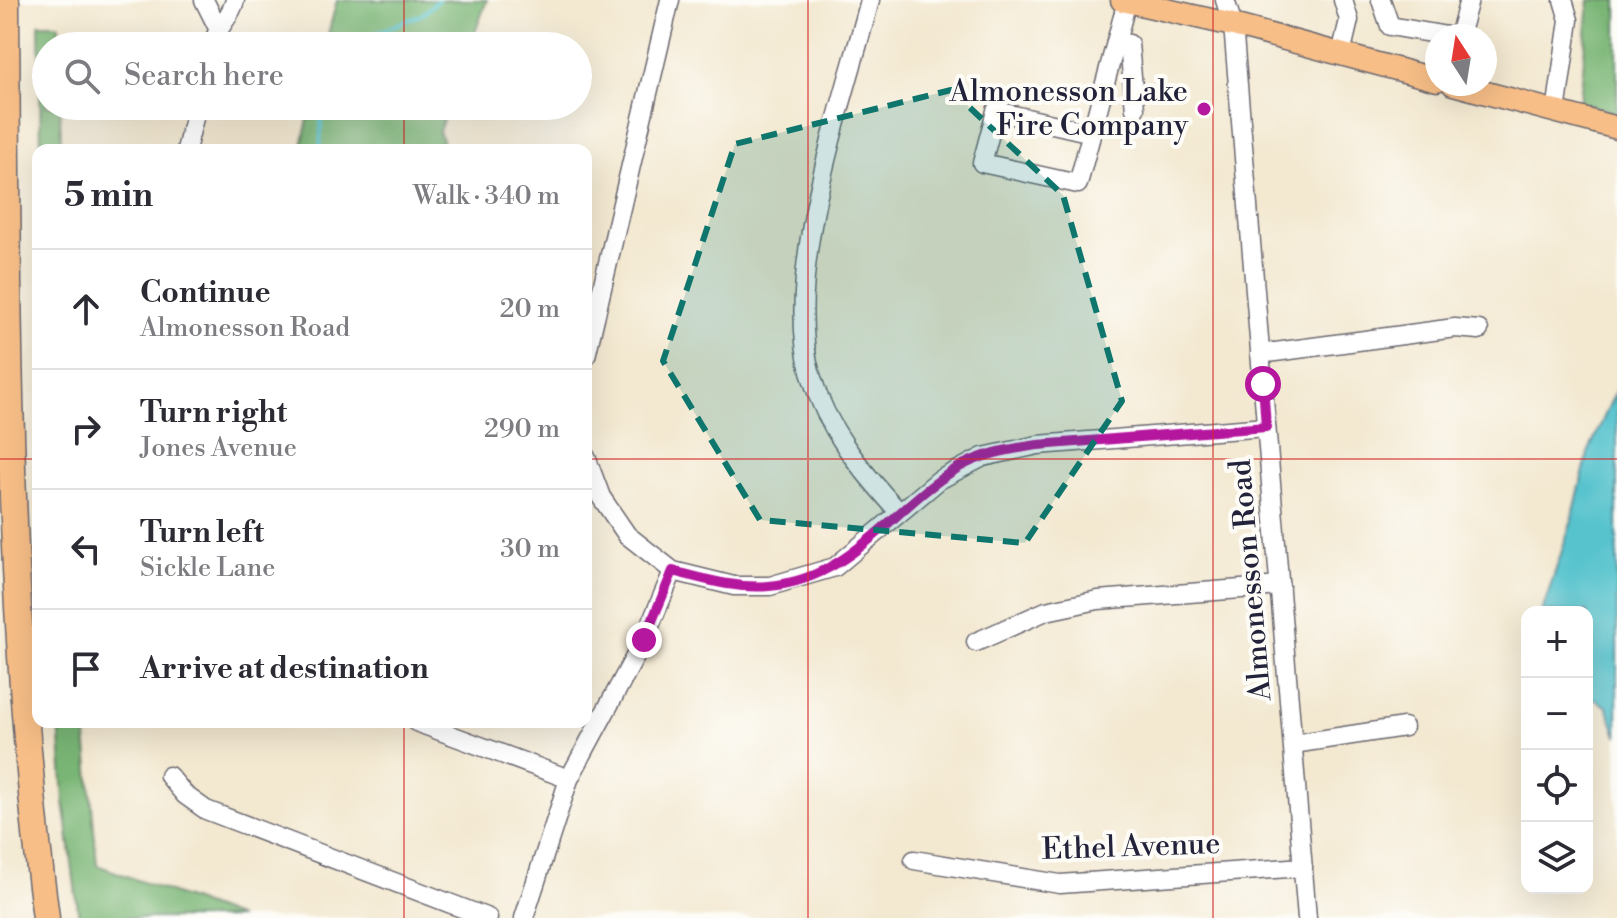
<!DOCTYPE html>
<meta charset="utf-8">
<style>
body{margin:0;font-family:"Libre Bodoni",serif;background:#f2f2f3;color:#2b2b33}
.controls{position:absolute;right:24px;bottom:24px;display:grid;overflow:hidden;border-radius:16px;box-shadow:0 8px 32px #0002}
.controls button{width:72px;height:72px;display:grid;place-items:center;padding:0;border:0;border-bottom:2px solid #e1e1e2;background:#fff;color:#2b2b33;font:40px sans-serif}
.compass{position:absolute;left:1425px;top:24px;width:72px;height:72px;border-radius:50%;background:#fff;box-shadow:0 8px 32px #0002;rotate:348deg}
.stop{position:absolute;width:24px;height:24px;margin:-18px;border:6px solid #b5179e;border-radius:50%;background:#fff}
.stop.end{background:#b5179e;border-color:#fff;box-shadow:0 2px 8px #0008}
.list{margin:0;padding:0;list-style:none}
h2{display:flex;justify-content:space-between;align-items:center;height:104px;margin:0;padding:0 32px;font-size:34px}
h2 small{font-size:26px;font-weight:400;color:#7c7c81}
.list li{display:grid;grid-template-columns:52px 1fr auto;gap:24px;align-items:center;box-sizing:border-box;height:120px;padding:0 32px;border-top:2px solid #e1e1e2}
.list b{display:block;font-size:30px;white-space:nowrap}
.list p{margin:0;font-size:26px;white-space:nowrap;color:#7c7c81}
.list em{font-size:26px;font-style:normal;color:#7c7c81}
.icon{flex:none;width:44px;height:44px;fill:none;stroke:currentColor;stroke-width:2;stroke-linecap:round;stroke-linejoin:round}
.map{position:relative;flex:none;width:1617px;height:918px;overflow:hidden}
.search{position:absolute;background:#fff;box-shadow:0 8px 32px #0002;left:32px;top:32px;width:560px;height:88px;display:flex;align-items:center;gap:20px;box-sizing:border-box;padding:0 28px;border-radius:44px;color:#7c7c81;font-size:30px}
.panel{position:absolute;background:#fff;box-shadow:0 8px 32px #0002;left:32px;top:144px;width:560px;height:584px;border-radius:16px}
.map>svg:first-child{display:block}
</style>
<div class="map">
<svg width="1617" height="918" viewBox="0 0 1617 918">
<rect width="100%" height="100%" fill="#fdfcf7"/>
<filter id="ink" filterUnits="userSpaceOnUse"><feTurbulence type="fractalNoise" baseFrequency=".0125" numOctaves="2"/><feDisplacementMap in="SourceGraphic" scale="16" xChannelSelector="R" yChannelSelector="G"/><feConvolveMatrix kernelMatrix="1 2 1 2 8 2 1 2 1" color-interpolation-filters="sRGB"/></filter>
<filter id="wash" filterUnits="userSpaceOnUse"><feTurbulence type="fractalNoise" baseFrequency=".006" numOctaves="4" result="noise"/><feDisplacementMap in="SourceGraphic" scale="32" xChannelSelector="R" yChannelSelector="G"/><feGaussianBlur stdDeviation="1.8" result="paint"/><feColorMatrix in="noise" values="0 0 0 0 0 0 0 0 0 0 0 0 0 0 0 0 0 1.4 0 .05"/><feComposite in="paint" operator="in"/></filter>
<g filter="url(#wash)">
<rect width="100%" height="100%" fill="#f3e8d0"/>
<g fill="#79b574" stroke="#4e6c58" stroke-width="2">
<path d="M337 0H487L470 46H325Z"/>
<path d="M1589 0H1617V113L1580 102Z"/>
<path d="M39 24H59V46H46V106H60L61 150H41Z"/>
<path d="M311 106H448L439 131 445 150H301Z"/>
<path d="M59 722H85L97 865 239 918H79L64 801Z"/>
</g>
<path fill="#56c3cd" stroke="#3c7284" stroke-width="2" d="M1617 388V736L1607 707 1587 694V612H1542L1572 520 1588 453Z"/>
<g fill="none" stroke-linecap="round" stroke-linejoin="round">
<g stroke="#56c3cd" stroke-width="4">
<path d="M343 46 423 14 438 0"/>
<path d="M320 150 322 106"/>
</g>
</g>
</g>
<g filter="url(#ink)">
<g fill="none" stroke-linecap="round" stroke-linejoin="round">
<defs>
<g id="minor">
<path d="M204 0 217 26"/>
<path d="M870 0C843 104 782 272 811 375 827 430 862 471 899 512"/>
<path d="M1225 0 1233 25 1307 918"/>
<path d="M1381 0 1390 26 1447 36"/>
<path d="M1459 36 1469 0"/>
<path d="M1116 42 1129 44 1135 109"/>
<path d="M212 46C218 24 231 18 235 0"/>
<path d="M1341 54 1349 20 1343 0"/>
<path d="M1556 112 1569 20 1563 0"/>
<path d="M1092 133 996 111 982 163 1078 184 1127 1"/>
<path d="M186 150 197 106"/>
<path d="M1260 354 1455 328 1479 330"/>
<path d="M586 356 670 0"/>
<path d="M586 457 601 497 627 535 673 571 734 586H770L835 567 939 480 983 457 1038 445 1266 427"/>
<path d="M976 642 1046 611 1098 600 1280 586"/>
<path d="M416 722 569 779"/>
<path d="M1293 744 1404 727"/>
<path d="M169 776 185 795 206 810 488 918"/>
<path d="M914 860 1060 884 1303 867"/>
<path d="M524 918 569 779 644 640 673 571"/>
</g>
<g id="major">
<path d="M1122 0 1233 25 1437 80"/>
<path d="M1453 84 1617 128"/>
</g>
<path id="highway" d="M6 0C8 306 6 614 46 918"/>
</defs>
<use href="#minor" stroke="#6b676f" stroke-width="21"/>
<use href="#major" stroke="#6b676f" stroke-width="25"/>
<use href="#highway" stroke="#6b676f" stroke-width="29"/>
<use href="#minor" stroke="#fff" stroke-width="18"/>
<use href="#major" stroke="#f7be87" stroke-width="22"/>
<use href="#highway" stroke="#f7be87" stroke-width="26"/>
</g>
</g>
<g fill="none" stroke-linecap="round" stroke-linejoin="round" filter="url(#ink)">
<path stroke="#b5179e" stroke-width="10" d="M644 640 673 571C704 579 735 589 769 586 851 579 891 509 956 469 980 454 1010 449 1038 445L1266 427 1263 384"/>
</g>
<path fill="#0f766e" fill-opacity="0.2" stroke="#0f766e" stroke-width="6" stroke-dasharray="16 10" stroke-linejoin="round" d="M951 90 1063 195 1122 401 1025 543 760 520 663 361 735 144Z"/>
<path fill="none" stroke="#d62828" stroke-width="2" stroke-opacity="0.55" d="M404 0V46M808 0V918M1213 0V918M404 106V150M0 459H38M586 459H1617M404 722V918"/>
<circle fill="#b5179e" stroke="#fdfcf7" stroke-width="3" cx="1204" cy="109" r="8"/>
<g text-anchor="middle" dominant-baseline="central" stroke-width="8" stroke-linejoin="round" paint-order="stroke">
<g font-size="30" fill="#22223b" stroke="#fdfcf7" text-anchor="end">
<text x="1188" y="92">Almonesson Lake<tspan x="1188" dy="34">Fire Company</tspan></text>
</g>
<g font-size="30" fill="#22223b" stroke="#fdfcf7">
<text transform="translate(1251 580) rotate(-95)">Almonesson Road</text>
<text transform="translate(1131 847) rotate(-2)">Ethel Avenue</text>
</g>
</g>
</svg>
<div class="controls">
<button>+</button>
<button>−</button>
<button><svg class="icon" aria-label="locate" viewBox="0 0 24 24"><circle cx="12" cy="12" r="6"/><path d="M12 2v4M12 18v4M2 12h4M18 12h4"/></svg></button>
<button><svg class="icon" aria-label="layers" viewBox="0 0 24 24"><path d="M12 4l9 5-9 5-9-5zM3 14l9 5 9-5"/></svg></button>
</div>
<svg class="compass" viewBox="-18 -18 36 36"><path d="M0-13l5 13h-10z" fill="#e53935"/><path d="M0 13l5-13h-10z" fill="#7c7c81"/></svg>
<div class="stop" style="left:1263px;top:384px"></div>
<div class="stop end" style="left:644px;top:640px"></div>
<div class="search"><svg class="icon" aria-label="search" viewBox="0 0 24 24"><circle cx="10" cy="10" r="6"/><path d="M15 15l6 6"/></svg>Search here</div>
<section class="panel">
<h2>5 min<small>Walk · 340 m</small></h2>
<ul class="list">
<li><svg class="icon" aria-label="ahead" viewBox="0 0 24 24"><path d="M12 20V5M6 11l6-6 6 6"/></svg><div><b>Continue</b><p>Almonesson Road</p></div><em>20 m</em></li>
<li><svg class="icon" aria-label="right" viewBox="0 0 24 24"><path d="M7 20v-9h11M14 6l5 5-5 5"/></svg><div><b>Turn right</b><p>Jones Avenue</p></div><em>290 m</em></li>
<li><svg class="icon" aria-label="left" viewBox="0 0 24 24"><path d="M17 20v-9H6M10 6l-5 5 5 5"/></svg><div><b>Turn left</b><p>Sickle Lane</p></div><em>30 m</em></li>
<li><svg class="icon" aria-label="arrive" viewBox="0 0 24 24"><path d="M6 21V4h12l-3 4 3 4H6"/></svg><div><b>Arrive at destination</b></div></li>
</ul>
</section>
</div>
